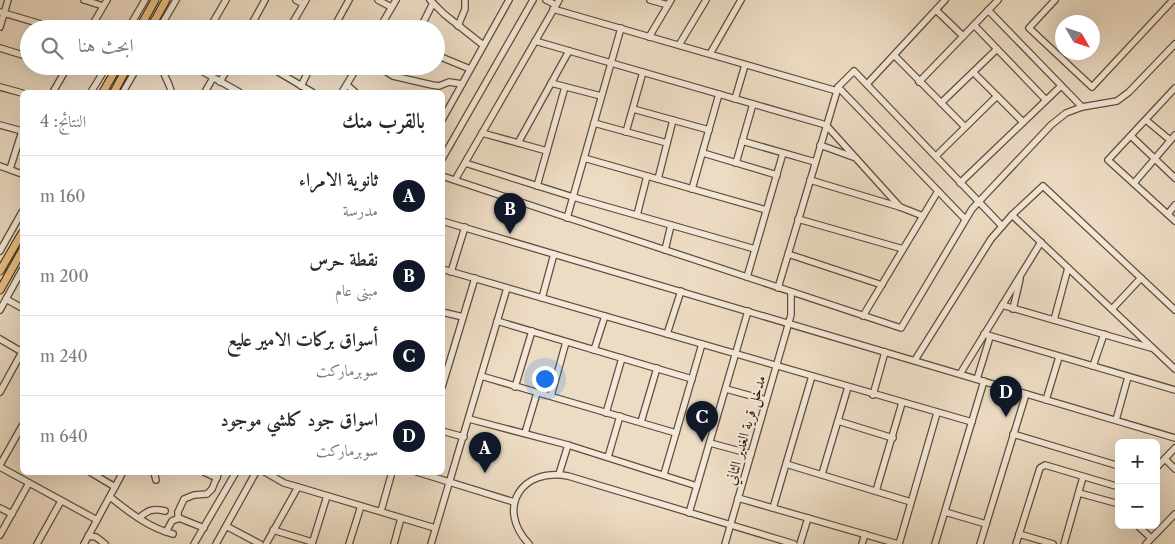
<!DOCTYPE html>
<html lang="ar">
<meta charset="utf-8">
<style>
body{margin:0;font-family:"Libre Caslon Text",Amiri,serif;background:#f2f2f3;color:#2b2b33;direction:rtl}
.controls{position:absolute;right:15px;bottom:15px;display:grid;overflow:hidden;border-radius:8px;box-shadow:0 5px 20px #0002}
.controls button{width:45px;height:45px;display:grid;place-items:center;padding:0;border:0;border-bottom:1px solid #e1e1e2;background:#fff;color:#2b2b33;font:25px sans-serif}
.compass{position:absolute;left:1055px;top:15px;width:45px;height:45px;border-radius:50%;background:#fff;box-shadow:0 5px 20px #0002;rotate:129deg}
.you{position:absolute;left:544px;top:378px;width:18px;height:18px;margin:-12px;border:4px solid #fff;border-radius:50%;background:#1a73e8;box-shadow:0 0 0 8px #1a73e833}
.badge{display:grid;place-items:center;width:32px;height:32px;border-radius:50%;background:#111827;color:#fff;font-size:16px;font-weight:700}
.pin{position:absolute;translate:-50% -41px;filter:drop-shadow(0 1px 2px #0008)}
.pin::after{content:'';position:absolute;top:26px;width:18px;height:15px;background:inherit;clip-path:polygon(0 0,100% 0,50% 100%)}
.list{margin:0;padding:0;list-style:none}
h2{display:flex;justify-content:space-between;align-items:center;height:65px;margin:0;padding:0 20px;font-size:21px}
h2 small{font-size:16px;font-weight:400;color:#7c7c81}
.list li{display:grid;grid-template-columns:32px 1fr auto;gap:15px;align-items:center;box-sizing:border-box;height:80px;padding:0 20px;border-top:1px solid #e1e1e2}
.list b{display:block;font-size:19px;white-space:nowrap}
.list p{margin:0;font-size:16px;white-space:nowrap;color:#7c7c81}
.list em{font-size:16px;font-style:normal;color:#7c7c81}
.icon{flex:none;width:28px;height:28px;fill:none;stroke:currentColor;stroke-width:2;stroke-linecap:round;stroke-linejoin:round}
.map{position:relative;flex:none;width:1175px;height:544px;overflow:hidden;direction:ltr}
.search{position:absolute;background:#fff;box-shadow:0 5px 20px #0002;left:20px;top:20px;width:425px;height:55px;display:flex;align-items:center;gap:12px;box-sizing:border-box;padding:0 18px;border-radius:28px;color:#7c7c81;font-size:19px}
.panel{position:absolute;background:#fff;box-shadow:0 5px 20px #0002;left:20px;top:90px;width:425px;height:385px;border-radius:8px;direction:rtl}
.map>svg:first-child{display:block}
</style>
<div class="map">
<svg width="1175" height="544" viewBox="0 0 1175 544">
<rect width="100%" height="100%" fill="#eddcc4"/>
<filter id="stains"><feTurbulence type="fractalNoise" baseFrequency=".004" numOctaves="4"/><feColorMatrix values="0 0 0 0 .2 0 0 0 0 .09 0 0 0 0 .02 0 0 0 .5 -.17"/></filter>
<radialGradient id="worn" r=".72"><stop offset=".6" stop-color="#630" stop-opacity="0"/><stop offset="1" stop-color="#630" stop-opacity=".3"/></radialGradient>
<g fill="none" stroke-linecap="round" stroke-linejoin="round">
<defs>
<g id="minor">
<path d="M84 0 103 6"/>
<path d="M296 0 303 4"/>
<path d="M378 0 391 7"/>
<path d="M430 0 444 14 483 45"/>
<path d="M546 0 556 5"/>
<path d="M650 0 668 5"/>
<path d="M1055 0 1029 28 1092 87 1173 0"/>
<path d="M553 9 837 91"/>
<path d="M936 10 963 36"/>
<path d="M988 10 1082 107"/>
<path d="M0 12 58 29"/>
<path d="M974 25 1046 100"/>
<path d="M458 26 465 9V0"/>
<path d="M0 27 8 0"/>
<path d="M90 29 107 0"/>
<path d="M128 29 145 0"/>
<path d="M159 29 176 0"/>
<path d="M209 29 226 0"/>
<path d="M249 29 265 0"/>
<path d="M289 29 306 0"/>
<path d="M333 29 349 0"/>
<path d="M379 29 396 0"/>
<path d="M420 29 433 3"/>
<path d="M649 37 671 0"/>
<path d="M535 41 826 125 900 207 923 216"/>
<path d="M679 45 706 0"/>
<path d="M0 48 29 57"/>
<path d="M710 54 741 0"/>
<path d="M436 55 470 69"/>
<path d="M894 55 965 127"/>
<path d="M57 66 66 69"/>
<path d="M162 66C163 76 170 83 171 92"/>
<path d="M193 66 239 92"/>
<path d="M268 66 312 92"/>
<path d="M377 66 393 76 432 85 439 86 449 82 462 84"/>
<path d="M973 72 1023 122"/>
<path d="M220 82 229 66"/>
<path d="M919 82 998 0"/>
<path d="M551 83 601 96"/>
<path d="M867 84 945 0"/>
<path d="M347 85 355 92"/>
<path d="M301 86 311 66"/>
<path d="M0 87 22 93"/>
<path d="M838 87 965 219"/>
<path d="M1175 88 1108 160 1175 221"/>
<path d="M53 92 68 66"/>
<path d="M91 92 107 66"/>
<path d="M123 92 138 66"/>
<path d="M205 92 213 78"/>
<path d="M342 92 358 66"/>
<path d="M735 99 745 65"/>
<path d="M941 103 997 49"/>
<path d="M633 109 709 130"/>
<path d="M442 120 509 0"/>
<path d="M1146 120 1170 140"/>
<path d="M594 123 667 143"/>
<path d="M0 125 22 131"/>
<path d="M626 132 643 72"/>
<path d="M482 133 547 151"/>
<path d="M1131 136 1175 178"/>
<path d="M742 141 815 162"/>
<path d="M518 143 569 51"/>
<path d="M820 145 853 157"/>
<path d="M703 153 777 175"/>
<path d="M936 156 997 96"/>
<path d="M584 158 766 210"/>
<path d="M442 159 533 0"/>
<path d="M465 163 573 197 755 249"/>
<path d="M736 163 753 104"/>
<path d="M0 166 22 174"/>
<path d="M10 169 22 131"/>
<path d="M442 176 901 328 972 209 1051 125 1066 113 1082 107 1117 101 1129 92 1175 44"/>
<path d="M658 179 673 120"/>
<path d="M455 180 559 0"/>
<path d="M810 180 900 207"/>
<path d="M960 183 1061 86"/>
<path d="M1134 183 1175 135"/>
<path d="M537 186 565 87"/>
<path d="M692 189 719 94"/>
<path d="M1168 214 1175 205"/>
<path d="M637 215 647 176"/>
<path d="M1012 215 1175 369"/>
<path d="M567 218 621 28"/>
<path d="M798 219 903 249"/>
<path d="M442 221 1175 438"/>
<path d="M665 250 671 225"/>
<path d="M0 251 22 212"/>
<path d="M788 254 882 285"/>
<path d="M442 269 972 422"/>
<path d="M451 272 465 227"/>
<path d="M747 277 783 153"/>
<path d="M778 288 837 91 838 87 854 71 1002 226"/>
<path d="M542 298 554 254"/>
<path d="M6 299 22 308"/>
<path d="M1002 305 1151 348"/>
<path d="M1013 309 1020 279"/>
<path d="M1112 309 1141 278"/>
<path d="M0 310 22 270"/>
<path d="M442 312 463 317"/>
<path d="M863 316 938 191"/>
<path d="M1054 320 1068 268"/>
<path d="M497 321 692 379"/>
<path d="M667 334 681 291"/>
<path d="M984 334 1175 390"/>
<path d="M0 339 22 352"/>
<path d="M594 350 605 316"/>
<path d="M915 360 991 239 1012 215 1043 186 1175 310"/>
<path d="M1093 366 1104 334"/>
<path d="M960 374 1041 242"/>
<path d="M481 376 676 433"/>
<path d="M977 379 990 337"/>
<path d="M442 387 475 278"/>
<path d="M515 387 532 331"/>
<path d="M726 389 766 400"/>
<path d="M0 392 22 352"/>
<path d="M873 395 885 352"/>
<path d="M551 396 566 342"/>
<path d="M1046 400 1059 357"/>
<path d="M606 413 622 358"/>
<path d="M469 419 568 445 697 486"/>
<path d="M1116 420 1128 377"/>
<path d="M838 421 893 438"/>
<path d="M641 422 657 368"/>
<path d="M442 431 464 437"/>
<path d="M525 433 537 393"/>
<path d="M1013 434 1119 466"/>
<path d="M710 443 751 454"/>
<path d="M608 457 620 416"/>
<path d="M1165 459 1175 469"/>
<path d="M786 464 911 502"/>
<path d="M0 465 22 426"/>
<path d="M0 467 97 520"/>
<path d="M1156 468 1175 448"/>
<path d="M90 472 115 487"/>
<path d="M154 472 156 480"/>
<path d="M204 472 217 478"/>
<path d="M265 472 284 483 298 487 435 528"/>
<path d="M417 472 514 502"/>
<path d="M559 474 568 445"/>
<path d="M664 474 702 344"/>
<path d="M822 474 848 387"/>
<path d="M876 491 902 403"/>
<path d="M1079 493 1119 504"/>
<path d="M110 497C129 512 149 528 173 534"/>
<path d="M738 498 898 544"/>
<path d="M0 508 12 514"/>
<path d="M773 508 812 376"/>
<path d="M381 511 392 472"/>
<path d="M945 512 986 524"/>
<path d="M689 513 748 311"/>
<path d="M139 518C148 510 153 508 165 511"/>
<path d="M178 519V512L184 499 194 495 207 494 212 489 219 472"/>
<path d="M1137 525 1151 538"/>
<path d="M226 526 260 544"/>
<path d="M273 530 312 542"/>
<path d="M166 532 172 521 179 518 204 528"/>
<path d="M1019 534 1053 544"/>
<path d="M0 535 29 483"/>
<path d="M88 536 96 537 105 544"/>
<path d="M37 544 61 501"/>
<path d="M84 544 123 472"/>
<path d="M194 544 236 472"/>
<path d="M216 544 256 472"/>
<path d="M266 544 298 487"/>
<path d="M312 544 327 496"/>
<path d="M349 544 361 506"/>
<path d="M394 544 401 518"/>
<path d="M431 544 507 288"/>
<path d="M529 544C495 508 522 467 568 476L794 544"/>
<path d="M725 544 791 315V292"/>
<path d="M800 544 808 518"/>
<path d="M862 544 865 534"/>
<path d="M899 544 937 413"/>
<path d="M935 544 984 381"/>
<path d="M980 544 1026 394"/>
<path d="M1016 544 1040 468 1045 465 1119 487"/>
<path d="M1064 544 1083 477"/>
<path d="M1146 544 1175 514"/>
</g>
<g id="major">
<path d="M139 29 155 0"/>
<path d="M150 29 166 0"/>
<path d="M103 92 118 66"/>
<path d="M114 92 128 66"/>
<path d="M0 271 22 233"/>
<path d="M0 290 22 251"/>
</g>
</defs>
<use href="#minor" stroke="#5f4e38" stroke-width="8"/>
<use href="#major" stroke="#301f09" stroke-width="9"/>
<use href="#minor" stroke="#f3e8d9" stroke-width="5.5"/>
<use href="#major" stroke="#e6be82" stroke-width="7"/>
</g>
<g text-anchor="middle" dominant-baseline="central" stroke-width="4" stroke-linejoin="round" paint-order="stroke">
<g font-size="15" fill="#301f09" stroke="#f3e8d9">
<text transform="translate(745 430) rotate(-74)">مدخل قرية الغدير الثاني</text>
</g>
</g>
<rect width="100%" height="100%" filter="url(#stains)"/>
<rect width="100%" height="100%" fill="url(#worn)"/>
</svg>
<div class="controls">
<button>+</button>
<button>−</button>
</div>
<svg class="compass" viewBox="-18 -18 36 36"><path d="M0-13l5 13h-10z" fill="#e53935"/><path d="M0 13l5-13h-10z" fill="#7c7c81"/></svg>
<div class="you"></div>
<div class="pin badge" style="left:485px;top:473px">A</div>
<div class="pin badge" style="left:510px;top:234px">B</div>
<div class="pin badge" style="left:702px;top:442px">C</div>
<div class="pin badge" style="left:1006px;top:417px">D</div>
<div class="search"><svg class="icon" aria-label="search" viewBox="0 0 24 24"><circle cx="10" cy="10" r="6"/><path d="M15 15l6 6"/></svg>ابحث هنا</div>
<section class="panel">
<h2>بالقرب منك<small>النتائج: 4</small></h2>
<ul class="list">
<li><span class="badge">A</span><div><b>ثانوية الامراء</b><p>مدرسة</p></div><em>160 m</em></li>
<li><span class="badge">B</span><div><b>نقطة حرس</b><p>مبنى عام</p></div><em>200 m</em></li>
<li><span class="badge">C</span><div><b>أسواق بركات الامير عليع</b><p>سوبرماركت</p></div><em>240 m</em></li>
<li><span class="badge">D</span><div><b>اسواق جود كلشي موجود</b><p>سوبرماركت</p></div><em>640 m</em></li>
</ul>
</section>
</div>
